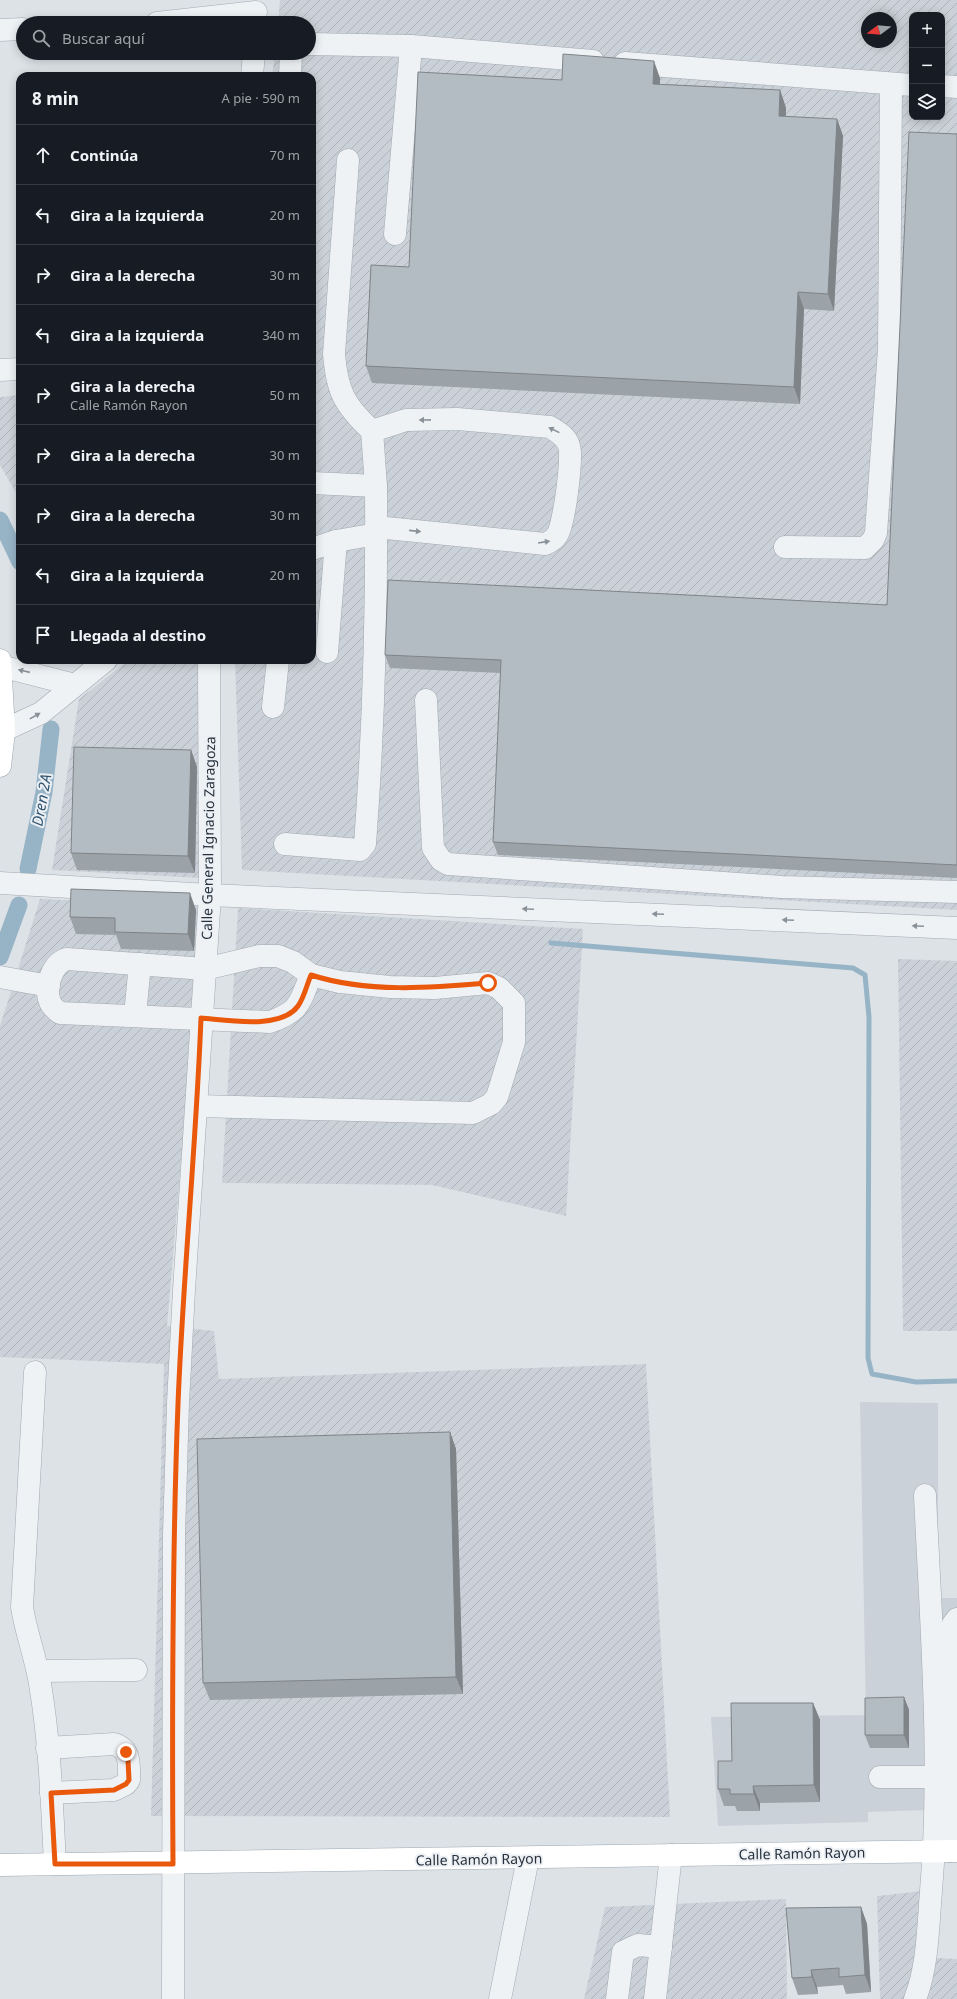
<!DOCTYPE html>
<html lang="es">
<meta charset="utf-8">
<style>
body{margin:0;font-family:"Noto Sans",sans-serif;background:#20242c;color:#f1f3f6}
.controls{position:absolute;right:12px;top:12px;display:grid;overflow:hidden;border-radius:8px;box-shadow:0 2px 10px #0003}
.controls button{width:36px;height:36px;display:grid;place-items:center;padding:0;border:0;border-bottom:1px solid #363941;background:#171b24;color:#f1f3f6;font:20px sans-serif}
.compass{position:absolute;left:861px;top:12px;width:36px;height:36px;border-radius:50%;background:#171b24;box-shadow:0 2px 10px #0003;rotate:254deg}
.stop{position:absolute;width:12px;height:12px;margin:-9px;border:3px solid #ea580c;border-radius:50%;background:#fff}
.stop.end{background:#ea580c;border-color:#fff;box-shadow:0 1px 4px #0008}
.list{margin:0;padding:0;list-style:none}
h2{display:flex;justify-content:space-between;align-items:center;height:52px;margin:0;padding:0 16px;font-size:17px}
h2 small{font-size:13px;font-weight:400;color:#9ea1a6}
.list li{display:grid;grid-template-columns:26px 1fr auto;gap:12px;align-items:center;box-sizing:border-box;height:60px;padding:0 16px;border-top:1px solid #363941}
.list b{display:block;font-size:15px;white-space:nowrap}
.list p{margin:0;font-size:13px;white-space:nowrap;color:#9ea1a6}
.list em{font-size:13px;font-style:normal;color:#9ea1a6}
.icon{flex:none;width:22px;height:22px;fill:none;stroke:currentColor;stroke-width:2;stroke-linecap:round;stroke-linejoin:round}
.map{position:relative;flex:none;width:957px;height:1999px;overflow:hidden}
.search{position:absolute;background:#171b24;box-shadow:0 2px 10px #0003;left:16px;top:16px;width:300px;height:44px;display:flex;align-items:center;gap:10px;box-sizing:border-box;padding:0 14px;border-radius:22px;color:#9ea1a6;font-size:15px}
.panel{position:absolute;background:#171b24;box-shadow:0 2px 10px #0003;left:16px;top:72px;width:300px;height:592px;border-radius:12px}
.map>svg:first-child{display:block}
</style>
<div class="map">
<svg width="957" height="1999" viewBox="0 0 957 1999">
<defs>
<pattern id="industrial-furrows" width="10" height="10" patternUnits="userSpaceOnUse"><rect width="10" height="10" fill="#cbd1d8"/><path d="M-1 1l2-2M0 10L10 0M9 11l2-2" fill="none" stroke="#aeb4ba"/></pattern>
</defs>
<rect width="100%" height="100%" fill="#dde2e7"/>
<path fill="#cbd1d8" d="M860 1402 938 1403V1598H957V1809L868 1812V1822L718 1826 711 1717 866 1715Z"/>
<g fill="url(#industrial-furrows)" fill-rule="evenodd">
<path d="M280 0H957V910L242 870 235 660H312V76H272L275 53H309V23H278ZM912 15H942V117H912ZM867 18H891V42H867Z"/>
<path d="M20 395V500L0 465V397Z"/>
<path d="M129 660H199L201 878 52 870 79 699Z"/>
<path d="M40 899 203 906 167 1326 214 1331 219 1379 646 1364 670 1817 151 1816 164 1364 0 1357V1026Z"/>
<path d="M238 908 583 929 566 1216 432 1185 222 1183Z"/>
<path d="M898 959 957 961V1331H903Z"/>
<path d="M941 1889 936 1958 957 1959V1999H880L877 1896Z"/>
<path d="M786 1899 787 1999H584L605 1907Z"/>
</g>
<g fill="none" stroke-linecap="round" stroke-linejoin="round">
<path stroke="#97b4c7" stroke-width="5" d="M551 943 853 968 865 975 869 1017 868 1358 872 1374 916 1382 957 1381"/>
<g stroke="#97b4c7" stroke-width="17">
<path d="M0 520 20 562"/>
<path d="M28 869 44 792 51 729"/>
<path d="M0 957 19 905"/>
</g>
<defs>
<g id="minor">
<path d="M157 23 256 12"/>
<path d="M0 30 23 29"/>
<path d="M309 44 411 46 593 61"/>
<path d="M625 63 912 85"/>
<path d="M252 76 254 53"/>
<path d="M290 76 291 53"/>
<path d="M942 86 957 87"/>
<path d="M395 234 411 46"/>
<path d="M0 370 20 369"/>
<path d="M372 431 406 420 457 419 550 427C558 432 567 437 569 446 573 457 564 526 557 535 554 540 550 542 545 544L376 527"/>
<path d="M312 483 376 486 372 431C344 405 337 391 334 354L348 160"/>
<path d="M785 547 865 548 873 540 876 533 889 349 891 84"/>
<path d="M312 549 336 541 377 534"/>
<path d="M327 652 336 541"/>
<path d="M0 666 75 685"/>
<path d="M426 700 433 848 441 860 448 864 782 887 957 892"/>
<path d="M273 707 278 660"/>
<path d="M0 732 41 713 106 660"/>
<path d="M285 844 360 850 365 844C374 725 377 606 376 486"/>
<path d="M0 883 210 895 957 928"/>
<path d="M0 977 49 986"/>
<path d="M135 1015 140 964"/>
<path d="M197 1106 473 1113 491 1104 497 1097 514 1042V1003L499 988 488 983 435 988 390 987 340 982 311 975 293 962 278 956H259L205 969 67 959C52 963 44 988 50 1002 52 1007 56 1010 60 1013L270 1022C301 1011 299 1003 311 975"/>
<path d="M35 1372 22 1607C26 1633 36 1658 40 1684 50 1743 52 1805 55 1864"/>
<path d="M38 1671 136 1670"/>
<path d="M47 1748 114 1744C131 1749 129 1765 129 1780L126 1784 114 1790 51 1793"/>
<path d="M880 1777H936"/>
<path d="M951 1851V1633L953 1624 957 1619"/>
<path d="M173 1999 174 1535 178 1403 184 1290 210 895 209 660"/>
<path d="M500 1999 528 1858"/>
<path d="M617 1999 623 1952 638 1945 661 1947"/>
<path d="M655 1999 671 1855"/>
<path d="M915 1999C928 1966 928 1927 931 1891 942 1760 931 1627 925 1495"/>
</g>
<g id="major">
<path d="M0 660 4 731 0 766"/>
<path d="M0 1865 957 1851"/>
</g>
</defs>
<use href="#minor" stroke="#a2a9b1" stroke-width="23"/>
<use href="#major" stroke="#9ca8b2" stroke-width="23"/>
<use href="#minor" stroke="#eff2f5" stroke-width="22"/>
<use href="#major" stroke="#fff" stroke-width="22"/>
</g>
<g fill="#9ba2a8">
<path d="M660 78V84L780 90 786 108V117L837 119 843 136 834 311 804 309 800 404 372 383 366 366 409 267 562 80Z"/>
<path d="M957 134V878L498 855 493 842 501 673 390 668 385 655 887 605Z"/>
<path d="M191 750 197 767 195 873 77 870 71 853Z"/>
<path d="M196 910 194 951 121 949 116 935 76 934 70 917Z"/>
<path d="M450 1432 456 1449 463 1694 210 1700 203 1683Z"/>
<path d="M904 1697 909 1710V1748H870L865 1735Z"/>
<path d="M813 1703 820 1720V1802L760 1803V1811H737L735 1806H724L718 1789 732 1761Z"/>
<path d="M861 1907 867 1924 871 1992 846 1994 843 1985 817 1987 818 1994 798 1995 792 1978Z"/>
</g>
<g fill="#7e8488">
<path d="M654 61 660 78 659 101 653 84Z"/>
<path d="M780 90 786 108 785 133 779 116Z"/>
<path d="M837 119 843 136 834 311 828 294Z"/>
<path d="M798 292 804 309 800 404 794 387Z"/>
<path d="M191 750 197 767 195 873 188 856Z"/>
<path d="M190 893 196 910 194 951 188 934Z"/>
<path d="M450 1432 456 1449 463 1694 456 1677Z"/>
<path d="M904 1697 909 1710V1748L904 1735Z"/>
<path d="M813 1703 820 1720V1802L814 1785Z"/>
<path d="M753 1786 760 1803V1811L754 1794Z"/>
<path d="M861 1907 867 1924 871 1992 865 1975Z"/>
<path d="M811 1970 817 1987 818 1994 812 1977Z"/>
</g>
<g fill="#b4bcc3" stroke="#7e8488">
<path d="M563 54 654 61 653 84 780 90 779 116 837 119 828 294 798 292 794 387 366 366 371 265 409 267 418 72 562 80Z"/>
<path d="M909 132 957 134V865L493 842 501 660 385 655 388 580 887 605Z"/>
<path d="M74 747 191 750 188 856 71 853Z"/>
<path d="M71 889 190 893 188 934 115 932V918L70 917Z"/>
<path d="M450 1432 456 1677 203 1683 197 1439Z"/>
<path d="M904 1697V1735H865V1698Z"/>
<path d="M731 1703H813L814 1785 753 1786 754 1794H730V1789H718V1761H732Z"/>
<path d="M861 1907 865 1975 839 1977V1968L811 1970 812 1977 792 1978 786 1908Z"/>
</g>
<defs><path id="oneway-solid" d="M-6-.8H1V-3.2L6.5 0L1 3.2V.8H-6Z"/></defs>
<g fill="#8a9299">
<use href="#oneway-solid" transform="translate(425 420) rotate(179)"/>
<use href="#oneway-solid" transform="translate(554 430) rotate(-154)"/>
<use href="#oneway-solid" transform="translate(415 531) rotate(6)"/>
<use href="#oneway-solid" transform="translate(544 542) rotate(-9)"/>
<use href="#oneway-solid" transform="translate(24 671) rotate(-167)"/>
<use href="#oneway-solid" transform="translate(35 716) rotate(-29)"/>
<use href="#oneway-solid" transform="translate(528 909) rotate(-177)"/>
<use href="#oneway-solid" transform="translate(658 914) rotate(-177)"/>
<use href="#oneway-solid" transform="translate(788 920) rotate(-177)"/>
<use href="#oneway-solid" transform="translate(918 926) rotate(-177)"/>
</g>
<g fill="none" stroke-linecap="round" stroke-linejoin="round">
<path stroke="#ea580c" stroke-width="5" d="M126 1752 128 1760 129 1780 126 1784 114 1790 51 1793 55 1864H173C172 1711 172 1557 178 1404 183 1276 196 1147 201 1018 227 1020 281 1030 298 1006 304 998 307 984 311 975 367 993 430 988 488 983"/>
</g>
<g text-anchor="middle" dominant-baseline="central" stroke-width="4" stroke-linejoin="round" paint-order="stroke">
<g font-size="14" fill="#26313d" stroke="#ecf0f4">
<text transform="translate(208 838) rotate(-89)">Calle General Ignacio Zaragoza</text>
<text transform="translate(802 1853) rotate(-1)">Calle Ramón Rayon</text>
<text transform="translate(479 1859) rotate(-1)">Calle Ramón Rayon</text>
</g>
<g font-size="15" font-style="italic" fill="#315570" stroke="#ecf0f4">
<text transform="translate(41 800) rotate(-80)">Dren 2A</text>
</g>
</g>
</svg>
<div class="controls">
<button>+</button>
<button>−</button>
<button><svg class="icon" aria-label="layers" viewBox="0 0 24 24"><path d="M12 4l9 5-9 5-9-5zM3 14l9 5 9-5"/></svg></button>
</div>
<svg class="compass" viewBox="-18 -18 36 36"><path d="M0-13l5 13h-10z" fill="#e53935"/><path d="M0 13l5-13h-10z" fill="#9ea1a6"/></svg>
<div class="stop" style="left:488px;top:983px"></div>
<div class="stop end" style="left:126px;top:1752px"></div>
<div class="search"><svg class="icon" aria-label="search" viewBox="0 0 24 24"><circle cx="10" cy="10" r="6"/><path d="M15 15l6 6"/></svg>Buscar aquí</div>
<section class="panel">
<h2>8 min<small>A pie · 590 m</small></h2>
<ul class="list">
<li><svg class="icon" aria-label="ahead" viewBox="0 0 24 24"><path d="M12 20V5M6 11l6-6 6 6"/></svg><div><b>Continúa</b></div><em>70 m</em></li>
<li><svg class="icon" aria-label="left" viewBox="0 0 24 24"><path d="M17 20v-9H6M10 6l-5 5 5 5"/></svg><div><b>Gira a la izquierda</b></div><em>20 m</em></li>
<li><svg class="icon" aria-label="right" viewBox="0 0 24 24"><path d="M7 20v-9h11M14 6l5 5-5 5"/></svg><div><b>Gira a la derecha</b></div><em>30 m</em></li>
<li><svg class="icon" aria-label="left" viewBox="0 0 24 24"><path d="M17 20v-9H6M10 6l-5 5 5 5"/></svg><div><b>Gira a la izquierda</b></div><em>340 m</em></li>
<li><svg class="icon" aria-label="right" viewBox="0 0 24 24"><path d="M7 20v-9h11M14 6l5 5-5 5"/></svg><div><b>Gira a la derecha</b><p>Calle Ramón Rayon</p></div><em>50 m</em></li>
<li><svg class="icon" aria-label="right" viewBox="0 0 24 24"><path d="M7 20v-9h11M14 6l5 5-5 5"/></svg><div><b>Gira a la derecha</b></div><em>30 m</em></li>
<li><svg class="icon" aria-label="right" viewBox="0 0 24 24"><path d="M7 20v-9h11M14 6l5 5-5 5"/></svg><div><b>Gira a la derecha</b></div><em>30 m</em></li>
<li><svg class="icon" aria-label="left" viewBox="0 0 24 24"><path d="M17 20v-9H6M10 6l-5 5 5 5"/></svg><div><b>Gira a la izquierda</b></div><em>20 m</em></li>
<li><svg class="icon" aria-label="arrive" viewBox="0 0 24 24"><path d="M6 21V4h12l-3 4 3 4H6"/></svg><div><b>Llegada al destino</b></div></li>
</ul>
</section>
</div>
